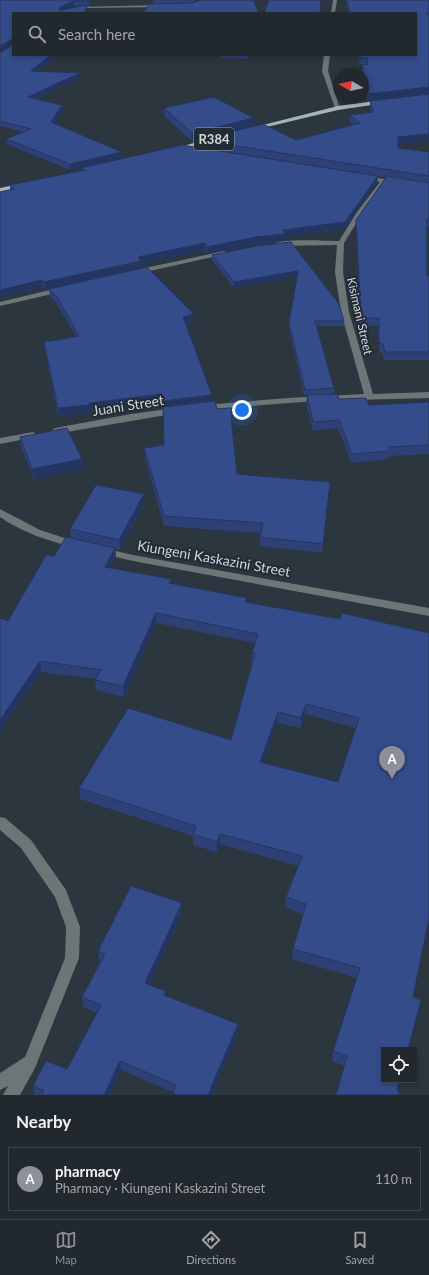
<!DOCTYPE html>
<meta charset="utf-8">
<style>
body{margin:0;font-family:Lato,sans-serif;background:#2d343a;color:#f1f3f6}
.controls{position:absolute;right:12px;bottom:12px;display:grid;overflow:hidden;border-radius:0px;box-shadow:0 2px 6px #0003}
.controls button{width:36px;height:36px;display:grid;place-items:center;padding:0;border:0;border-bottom:1px solid #3e444a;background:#21282e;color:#f1f3f6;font:20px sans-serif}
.compass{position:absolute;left:333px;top:68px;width:36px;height:36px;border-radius:50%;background:#21282e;box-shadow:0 2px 6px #0003;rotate:279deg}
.you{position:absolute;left:242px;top:410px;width:14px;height:14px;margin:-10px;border:3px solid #fff;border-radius:50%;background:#1a73e8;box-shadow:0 0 0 6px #1a73e833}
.badge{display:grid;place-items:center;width:26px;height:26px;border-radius:50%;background:#8c9099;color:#fff;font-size:13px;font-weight:700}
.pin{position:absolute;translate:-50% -33px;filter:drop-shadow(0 1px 2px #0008)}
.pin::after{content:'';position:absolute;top:21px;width:14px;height:12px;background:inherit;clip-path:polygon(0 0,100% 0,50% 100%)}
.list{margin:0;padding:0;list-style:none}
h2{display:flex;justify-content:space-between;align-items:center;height:52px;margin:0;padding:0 16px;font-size:17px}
h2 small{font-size:13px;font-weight:400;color:#a2a6aa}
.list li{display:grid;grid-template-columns:26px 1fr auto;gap:12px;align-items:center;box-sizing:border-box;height:64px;margin:0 8px 8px;padding:0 8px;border:1px solid #3e444a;border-radius:0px}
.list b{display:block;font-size:15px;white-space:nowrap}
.list p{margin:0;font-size:13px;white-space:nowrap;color:#a2a6aa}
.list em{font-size:13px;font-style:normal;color:#a2a6aa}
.icon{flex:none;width:22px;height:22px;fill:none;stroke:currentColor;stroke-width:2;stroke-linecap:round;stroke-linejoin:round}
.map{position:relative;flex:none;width:429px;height:1095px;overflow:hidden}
.search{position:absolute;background:#21282e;box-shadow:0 2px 6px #0003;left:12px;right:12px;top:12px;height:44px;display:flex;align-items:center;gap:10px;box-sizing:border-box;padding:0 14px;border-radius:0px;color:#a2a6aa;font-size:15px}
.sheet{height:124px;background:#21282e}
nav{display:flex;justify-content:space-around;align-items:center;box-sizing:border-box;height:56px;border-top:1px solid #3e444a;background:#21282e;font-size:11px;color:#a2a6aa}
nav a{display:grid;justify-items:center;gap:2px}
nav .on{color:#8c9099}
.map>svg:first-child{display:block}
</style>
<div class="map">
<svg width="429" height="1095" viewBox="0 0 429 1095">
<rect width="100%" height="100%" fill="#2c363e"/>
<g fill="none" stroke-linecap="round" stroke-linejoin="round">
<g fill="#6e7577" fill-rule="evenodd">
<path d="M333 0H337L335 13H331Z"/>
<path d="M162 5 164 7 88 8 61 13 75 7Z"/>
<path d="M324 55H330L328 71 340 109 335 108 322 71Z"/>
<path d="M365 176 397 181 400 183 397 185 386 183 362 214 344 243 343 272 349 312 373 394 429 392V398L316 401 200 410 199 408 200 406 203 405 288 398 364 394 341 312 335 272 337 245 277 246 274 244C281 238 327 241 339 241L357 212 380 182 363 179 362 178Z"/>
<path d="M224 251 226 252V254L136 274 132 272 136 270Z"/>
<path d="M62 287 66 289 65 291 0 306V302Z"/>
<path d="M175 408 179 411 178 413 55 434 51 431 55 428 131 414Z"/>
<path d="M33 432 37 435 36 437 0 444V438Z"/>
<path d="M0 509 40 530 80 543 81 545 76 548C49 541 23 533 0 517Z"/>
<path d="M103 548 133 555 429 608V616L133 561 99 553 98 551Z"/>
<path d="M0 817 5 818 31 840 66 890 80 927 79 958 35 1068 20 1095H3L8 1086 0 1090V1073L25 1057 65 958 66 927 55 897 21 848 0 830Z"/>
</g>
<g fill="#a5b4b9" fill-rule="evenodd">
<path d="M383 100 385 101V103L338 110 254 130 251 128 338 106Z"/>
<path d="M212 138 215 140 214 141 175 151 172 149Z"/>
<path d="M23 183 26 185 25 186 0 192V188Z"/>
</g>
</g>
<g fill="#2e4177" fill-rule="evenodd">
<path d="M0 0H91L89 5H87V10L13 13V44H12ZM87 5 67 9 74 6Z"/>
<path d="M153 0H195L192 3 153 4Z"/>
<path d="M346 0H429V94L368 101 363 78V74H362V65H365L360 64 358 55H416V13H348Z"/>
<path d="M0 53 13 55H57L37 71 80 78 36 99 62 105 63 110 54 123 122 158 70 170 7 144 6 139 23 132 0 126Z"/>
<path d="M220 55H249L248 59 220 58Z"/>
<path d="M370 101 429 141 398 144V148L429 152V227H427V276H429V360H384L382 352H379L378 326H360L356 227V220L387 177 378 176 377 182 345 229 285 237V240L256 244 207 254 205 250 141 264V268L44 290 43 288 10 190V185L81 171V168L352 172 198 147V140H296L353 125 349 122 350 115 371 112 370 108Z"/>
<path d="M164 108 254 126 192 141 164 116Z"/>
<path d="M291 242 344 321V326H316L334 388V394L304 395 289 329V323L298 276 234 288 212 260V255Z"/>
<path d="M49 289 194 321 186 323 212 395V402L237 474 330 482 322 553 260 546V537L261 533 164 526 145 458 144 448 164 445 163 401 90 410V412L58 416 45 349 44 342 76 336 57 304 50 296Z"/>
<path d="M307 395 339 399 369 405 429 402V454L389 456V459L352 463 338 428 313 431 306 403Z"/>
<path d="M20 437 82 459 83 469 34 479 21 447Z"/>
<path d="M144 494V504L120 550 115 549 116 558 110 568 171 579V584L247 602 340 619 413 997 421 1000 419 1010 345 1066 332 1061 333 1051 357 978 292 959 293 949 303 914 285 907 286 897 298 866 220 844 217 852 193 845V836L80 799 79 788 231 740 253 663H251L252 653 255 643 156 623 124 697 96 690 95 679 41 672 0 732V618L8 621 54 556 71 538 70 529ZM305 714 356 728 338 782 263 763 277 723 301 728Z"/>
<path d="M182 903V913L149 985 166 996 238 1024V1033L212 1095H173V1092L121 1070 109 1095H35L33 1086 67 1069 97 1013 83 1007 82 997 100 962 99 961 98 951Z"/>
</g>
<g fill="#253561">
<path d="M89 0H91L89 5Z"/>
<path d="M74 1V6L60 12 59 9 60 7Z"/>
<path d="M87 5V10L86 13H84Z"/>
<path d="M12 39V44L0 51V46Z"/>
<path d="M50 55H57L32 76 31 71Z"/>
<path d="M80 73V78L28 102V97Z"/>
<path d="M429 87V94L368 101 369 94Z"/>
<path d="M62 105 63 110 52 127 51 122Z"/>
<path d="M254 118V126L192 141V133Z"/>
<path d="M429 134V141L397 144 398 137Z"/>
<path d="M122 152V158L70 170V164Z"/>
<path d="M378 176 377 182 345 229 285 237V240L256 244 207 254V247L283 230Z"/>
<path d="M205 243V250L141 264V268L44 290V282L138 257Z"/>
<path d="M298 271V276L234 288V282Z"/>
<path d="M42 280 43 288 0 298V290Z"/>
<path d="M194 314V321L184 324 183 317Z"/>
<path d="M162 394 212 395V402L163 408V401L90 410V412L58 416V408L89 403Z"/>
<path d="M82 459 83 469 34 479 32 469Z"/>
<path d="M330 482V492L322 553 323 544Z"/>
<path d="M144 494V504L120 550 119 540Z"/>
<path d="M115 548 116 558 106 577 105 567Z"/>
<path d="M156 613V623L124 697 123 686Z"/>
<path d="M40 661 41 672 0 732V720Z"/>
<path d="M306 704 305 714 301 728V718Z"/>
<path d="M278 712 277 723 260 772V762Z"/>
<path d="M220 834V844L217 852V842Z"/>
<path d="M182 903V913L145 993V983Z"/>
<path d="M238 1024V1033L212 1095H208Z"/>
<path d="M120 1061 121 1070 109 1095H104Z"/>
</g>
<g fill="#354c8a" stroke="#253561" fill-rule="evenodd">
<path d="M0 0H89V1H74L60 7 59 9 61 10 87 5 84 13H13V39H12L0 46Z"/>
<path d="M201 0H253L259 13H143L150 4 192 3Z"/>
<path d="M269 0H321L320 13H264Z"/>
<path d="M347 0H429V13H426L429 15V87L369 94 362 65 368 64 367 58H360V55H416V13H350Z"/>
<path d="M13 45V55H50L31 71 80 73 28 97 62 105 51 122 122 152 70 164 6 139 31 129 0 121V53Z"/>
<path d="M429 94V134L398 137V148L429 152V176L198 140 263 124 296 140 360 123 350 115 373 112 370 101Z"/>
<path d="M214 97 254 118 192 133 164 108Z"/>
<path d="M182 145 378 176 345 222 283 230 285 234 256 237 207 247 205 243 138 257 141 261 44 282 42 280 0 290V192L14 189 10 185 85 170 81 168Z"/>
<path d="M387 176 429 183V219H427V276H429V352H385L383 344 379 343V318H361L356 220Z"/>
<path d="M291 242 339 304 344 321H315L334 388 305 390 289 323 298 271 234 282 212 255 256 246Z"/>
<path d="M147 267 194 314 183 317 212 395 163 401 162 394 89 403V405L58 408 44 342 79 336 57 297 49 289Z"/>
<path d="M337 394 339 399 366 398 369 405 429 402V445L389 447 390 451 352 454 339 420 313 422 307 395Z"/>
<path d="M215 401 217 409 230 408 237 474 330 482 323 544 260 537 263 523 164 516 144 448 164 445 163 407Z"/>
<path d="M67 428 82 459 32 469 20 437Z"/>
<path d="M96 485 144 494 119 540 70 529Z"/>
<path d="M66 537 115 548 105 567 171 579 169 583 247 598 245 602 340 619 342 613 429 633V919L413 997 421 1000 408 1050H384V1080H399L397 1090 399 1091 398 1095H336L347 1056 333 1051 360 968 293 949 306 904 286 897 302 856 220 834 217 842 193 834 196 826 79 788 128 708 231 740 255 653H252L258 634 156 613 123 686 95 680 101 670 40 661 0 720V618L8 621 46 555 54 556ZM306 704 359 718 338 782 260 762 278 712 301 718Z"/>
<path d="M131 886 182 903 145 983 166 991 164 995 238 1024 208 1095H177L173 1093 176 1085 120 1061 104 1095H41L44 1091 33 1086 46 1061 67 1069 101 1005 82 997 105 954 98 951Z"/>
</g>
<g text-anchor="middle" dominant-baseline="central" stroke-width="4" stroke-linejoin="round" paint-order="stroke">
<g font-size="12" fill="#d0d6dc" stroke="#222c34">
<text transform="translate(360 316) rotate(77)">Kisimani Street</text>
</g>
<rect fill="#222c34" stroke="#9ca3aa" stroke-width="1" x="194" y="128" width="40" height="22" rx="3"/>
<g font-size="13" font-weight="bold" fill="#d0d6dc">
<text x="214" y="139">R384</text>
</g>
<g font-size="14" fill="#d0d6dc" stroke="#222c34">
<text transform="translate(128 405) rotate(-9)">Juani Street</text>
<text transform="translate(214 558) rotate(10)">Kiungeni Kaskazini Street</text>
</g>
</g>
</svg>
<div class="controls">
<button><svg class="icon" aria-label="locate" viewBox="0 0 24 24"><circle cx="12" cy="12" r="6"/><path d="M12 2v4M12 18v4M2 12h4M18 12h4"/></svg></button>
</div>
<svg class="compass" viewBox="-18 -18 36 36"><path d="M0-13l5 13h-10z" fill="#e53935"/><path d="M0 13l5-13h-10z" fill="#a2a6aa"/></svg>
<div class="you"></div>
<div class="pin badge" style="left:392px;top:779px">A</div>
<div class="search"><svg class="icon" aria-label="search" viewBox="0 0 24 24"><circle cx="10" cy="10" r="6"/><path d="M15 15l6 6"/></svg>Search here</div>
</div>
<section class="sheet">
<h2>Nearby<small></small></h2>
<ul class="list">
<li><span class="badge">A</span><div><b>pharmacy</b><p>Pharmacy · Kiungeni Kaskazini Street</p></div><em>110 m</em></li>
</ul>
</section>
<nav>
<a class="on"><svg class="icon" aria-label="map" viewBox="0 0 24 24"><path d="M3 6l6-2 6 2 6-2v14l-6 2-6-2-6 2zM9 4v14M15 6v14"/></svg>Map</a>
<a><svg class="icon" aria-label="directions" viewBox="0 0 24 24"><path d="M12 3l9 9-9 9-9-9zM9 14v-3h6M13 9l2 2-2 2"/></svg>Directions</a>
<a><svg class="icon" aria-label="saved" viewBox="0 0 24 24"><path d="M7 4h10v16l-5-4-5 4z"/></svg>Saved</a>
</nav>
